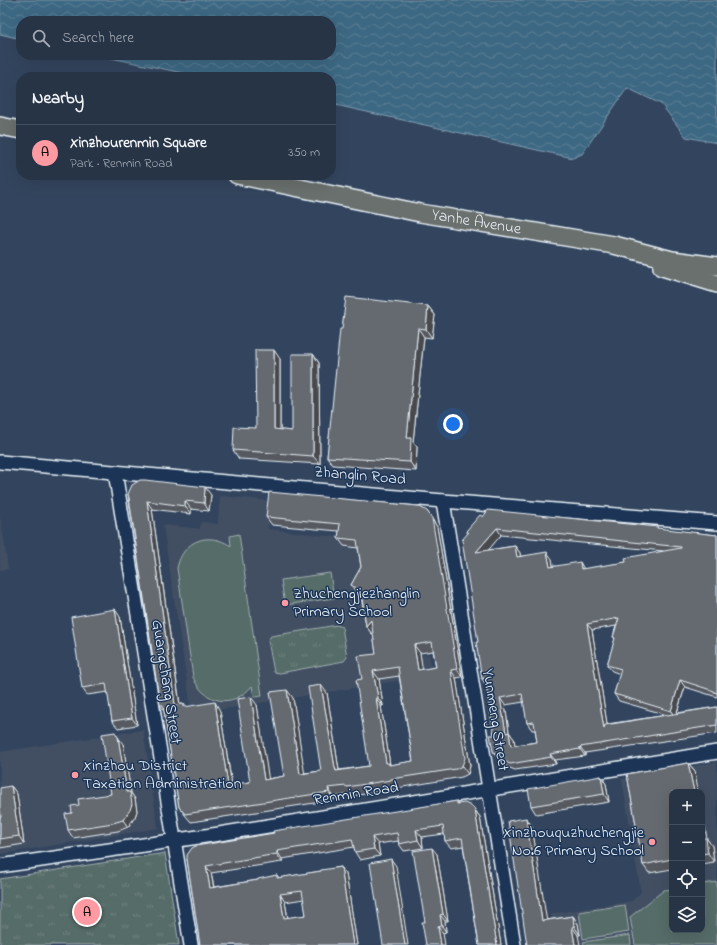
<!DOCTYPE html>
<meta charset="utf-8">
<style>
body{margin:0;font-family:"Indie Flower",sans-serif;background:#323f51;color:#f1f3f6}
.controls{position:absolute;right:12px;bottom:12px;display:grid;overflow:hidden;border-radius:8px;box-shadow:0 4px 16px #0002}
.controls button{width:36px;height:36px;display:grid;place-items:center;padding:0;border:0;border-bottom:1px solid #424f5f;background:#263446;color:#f1f3f6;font:20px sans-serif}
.you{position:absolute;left:453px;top:424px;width:14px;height:14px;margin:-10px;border:3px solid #fff;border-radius:50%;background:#1a73e8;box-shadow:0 0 0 6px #1a73e833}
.badge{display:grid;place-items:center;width:26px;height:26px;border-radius:50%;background:#ff9aa2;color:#111;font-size:13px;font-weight:700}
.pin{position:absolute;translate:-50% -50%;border:2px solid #fff;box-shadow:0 1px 4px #0006}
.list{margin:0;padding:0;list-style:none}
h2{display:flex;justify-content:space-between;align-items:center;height:52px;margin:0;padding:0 16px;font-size:17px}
h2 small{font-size:13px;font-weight:400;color:#a4aab3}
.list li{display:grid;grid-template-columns:26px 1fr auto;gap:12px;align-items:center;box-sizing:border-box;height:56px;padding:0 16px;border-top:1px solid #424f5f}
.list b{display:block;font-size:15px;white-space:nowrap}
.list p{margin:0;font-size:13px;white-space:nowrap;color:#a4aab3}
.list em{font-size:13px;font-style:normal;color:#a4aab3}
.icon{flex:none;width:22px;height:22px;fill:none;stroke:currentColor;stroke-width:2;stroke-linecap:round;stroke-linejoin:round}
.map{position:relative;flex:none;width:717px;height:945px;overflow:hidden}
.search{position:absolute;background:#263446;box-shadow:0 4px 16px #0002;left:16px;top:16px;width:320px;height:44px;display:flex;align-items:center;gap:10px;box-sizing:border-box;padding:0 14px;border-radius:16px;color:#a4aab3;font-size:15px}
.panel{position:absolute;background:#263446;box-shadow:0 4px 16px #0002;left:16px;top:72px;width:320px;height:108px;border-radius:16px}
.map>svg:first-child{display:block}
</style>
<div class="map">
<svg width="717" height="945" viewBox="0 0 717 945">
<defs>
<pattern id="grass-tufts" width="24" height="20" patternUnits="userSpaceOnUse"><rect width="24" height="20" fill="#576c67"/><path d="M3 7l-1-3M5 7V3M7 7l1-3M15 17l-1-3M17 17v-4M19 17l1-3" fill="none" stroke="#6f817e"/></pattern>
<pattern id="water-waves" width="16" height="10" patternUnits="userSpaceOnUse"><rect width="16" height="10" fill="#3d6883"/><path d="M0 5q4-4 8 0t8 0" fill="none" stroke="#597e95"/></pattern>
</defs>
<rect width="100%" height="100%" fill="#33455e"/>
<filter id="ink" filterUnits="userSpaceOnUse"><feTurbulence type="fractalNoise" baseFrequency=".025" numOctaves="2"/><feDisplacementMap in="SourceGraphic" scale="8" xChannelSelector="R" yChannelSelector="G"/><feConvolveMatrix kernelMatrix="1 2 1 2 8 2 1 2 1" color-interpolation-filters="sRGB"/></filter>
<g filter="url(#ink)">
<g fill="#425063" fill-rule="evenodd">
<path d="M220 496 271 501 268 529 344 538 343 547 387 553 404 658 429 654 433 675 192 714 163 525 200 529 201 522 218 524Z"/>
<path d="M0 515 8 569 0 570Z"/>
<path d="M143 730 158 828 0 854V752Z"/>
<path d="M717 762V945H556L551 914 632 901 641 892 622 779ZM672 792H702V930H672Z"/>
</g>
<g fill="url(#grass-tufts)" stroke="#a0aeb0">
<path d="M337 625 342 627 347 657 344 661 280 673 274 672 268 640 271 636Z"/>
<path d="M165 853 179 945H0V879Z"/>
</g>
<g fill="#576c67" stroke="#a0aeb0">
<path d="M239 534 262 696 254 697 252 686C233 709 204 704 193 677L177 568C183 540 208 531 231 546L230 536Z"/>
<path d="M330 573 334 598 285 605 281 580Z"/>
<path d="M717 882V945H635L630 917 664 890 672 889V930H702V884Z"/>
<path d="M625 905 629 932 583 939 579 912Z"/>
<path d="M630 935 631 945H584L583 942Z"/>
</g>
<path fill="url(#water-waves)" stroke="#819fb2" d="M0 0H717V143L686 137 661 104 627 88 582 154 573 158 331 104V77H202L97 55H331V21H21V39L0 34Z"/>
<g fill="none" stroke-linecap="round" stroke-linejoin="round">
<defs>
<g id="minor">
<path d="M0 462 443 501 717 523"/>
<path d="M115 472 191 945"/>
<path d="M443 501 514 945"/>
<path d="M0 866 219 834 717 752"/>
</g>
<g id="major">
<path d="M0 126 21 130"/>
<path id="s1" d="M237 175 420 213 614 245 672 260 717 266"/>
<path d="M662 267 717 284"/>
</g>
</defs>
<use href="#minor" stroke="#e8f1f8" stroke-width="16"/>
<use href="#major" stroke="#e8f1f8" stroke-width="20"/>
<use href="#minor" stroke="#1d3557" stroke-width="13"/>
<use href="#major" stroke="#6b706d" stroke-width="17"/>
</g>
<g fill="#575a60" stroke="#e8f1f8" fill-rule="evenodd">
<path d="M428 306 435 315 432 338 424 337 413 442 417 447 416 471 333 465 327 457 342 329Z"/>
<path d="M313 354 319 363 320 464 239 459 233 450 256 428 280 359V430L292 431Z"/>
<path d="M128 494 211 495 209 511 191 509V514L152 509 180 704H184L186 707 220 711 232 785 250 782 257 705 268 779 284 776 293 698 304 773 321 771 327 693 339 770 369 766 362 679 376 654 373 632 372 634 366 626 361 596 357 593 351 585 361 567 358 548 344 546 338 538 339 531 272 525 266 517 432 519 437 527 462 677 456 678 470 766 468 774 462 777 397 788V789L352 796 351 794 334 797V800L191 822 185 815 179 807 164 711 160 705ZM433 651 436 667 422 670 420 653ZM399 676 413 761 390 765 381 706H383L379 679Z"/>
<path d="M483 517 658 529 717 535V697L685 687 677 713 717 707V733L585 753V756L555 760 556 764 515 770 505 766 497 758 493 751 494 735 486 685 482 679 468 534 466 531ZM501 535 663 551 626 562 584 569 553 566 552 559 520 556V553L515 546 488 550ZM616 626 613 637 615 639 607 665 612 671 620 674 614 694 619 701 667 715 607 724 592 630ZM524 702 527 723 532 730H535L537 742 515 745 514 739 509 732 505 705Z"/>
<path d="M120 617 137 725 118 728 112 721 108 692 87 695 82 688Z"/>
<path d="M123 744 131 793 135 799 137 811 135 817 128 827 118 831 73 838 68 830 72 813 79 805 111 794Z"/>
<path d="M688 763 695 771 698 792H672V869L649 873 643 865 627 774Z"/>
<path d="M601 776 606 784 609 802 536 814 531 806Z"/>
<path d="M11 786 17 794 24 844 0 848V817H1Z"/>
<path d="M457 801 459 804 473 807 480 817 501 945H479L463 846 451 848 445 841 444 834 422 837 423 848 404 851 399 844 398 841 378 844 380 856 360 860 355 852 354 847 282 859V862L211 873 214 887 258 880 277 875 279 878 321 871 341 867 346 874 357 945H200L187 859 274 833ZM304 899 306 915 288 918 285 902Z"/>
<path d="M702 812 707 839 712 846 714 862 702 864Z"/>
<path d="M526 818 532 826 546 920 573 916 578 924 580 935 527 945Z"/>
<path d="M437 854 448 921H445L446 932 443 933 425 922Z"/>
</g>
<g fill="#474a4e" stroke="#e8f1f8">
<path d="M428 306 435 315 432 338 426 329Z"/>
<path d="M418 328 424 337 413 442 417 447 416 471 410 462 407 438Z"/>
<path d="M274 350 280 359V438L274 429Z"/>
<path d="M313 354 319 363 320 464 313 456Z"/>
<path d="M205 487 211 495 209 511 204 503Z"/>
<path d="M147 501 152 509 181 713 175 705Z"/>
<path d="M185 501 191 509V514L185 506Z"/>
<path d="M427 511 437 527 462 677 457 669Z"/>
<path d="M497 528 501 535 481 559 476 552Z"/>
<path d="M515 546 520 553 521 563 517 557Z"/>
<path d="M547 552 552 559 554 573 550 567Z"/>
<path d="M580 562 584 569H581Z"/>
<path d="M115 609 120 617 137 725 132 718Z"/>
<path d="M371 620 377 628 372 634 366 626Z"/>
<path d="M587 624 592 630 609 736 604 729Z"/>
<path d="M414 645 420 653 424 678 418 670Z"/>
<path d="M451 670 456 678 470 766 468 774 462 766Z"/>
<path d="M373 671 379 679 383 706 378 698Z"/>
<path d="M680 680 685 687 675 718 671 711Z"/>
<path d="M321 685 327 693 340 777 335 768Z"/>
<path d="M287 690 293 698 306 782 300 774Z"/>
<path d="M251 697 257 705 270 788 264 780Z"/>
<path d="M376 698 381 706 390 765 386 763Z"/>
<path d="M500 698 505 705 510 739 506 733Z"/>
<path d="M215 702 220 711 233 793 228 785Z"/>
<path d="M509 732 514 739 516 752 511 746Z"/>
<path d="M118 737 123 744 131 793 135 799 137 811 135 817 128 827 123 820 127 792Z"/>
<path d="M580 747 585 753V756L580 749Z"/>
<path d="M550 754 555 760 556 764 551 757Z"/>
<path d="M688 763 695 771 698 792H694Z"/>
<path d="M601 776 606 784 609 802 604 794Z"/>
<path d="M11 786 17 794 24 844 19 836Z"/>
<path d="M328 788 334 797V800L329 792Z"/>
<path d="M475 810 480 817 501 945H497Z"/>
<path d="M702 812 707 839 712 846 714 862 708 853 702 838Z"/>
<path d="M526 818 532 826 548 929 542 921Z"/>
<path d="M416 830 422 837 423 848 418 840Z"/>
<path d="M372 837 378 844 380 856 374 849Z"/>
<path d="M432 848 437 854 448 921 443 914Z"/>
<path d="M277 851 282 859V862L277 854Z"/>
<path d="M391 859 396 866 408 945H405Z"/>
<path d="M206 866 211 873 215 895 210 888Z"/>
<path d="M341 867 346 874 357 945H353Z"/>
<path d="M280 894 285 902 289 926 284 918Z"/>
<path d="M440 915 445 921 446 932 442 926Z"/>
<path d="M573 916 578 924 580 935 574 926Z"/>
<path d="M438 927 443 933 445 945H441Z"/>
<path d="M572 927 578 935 580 945H575Z"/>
</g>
<g fill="#656970" stroke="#e8f1f8" fill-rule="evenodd">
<path d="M346 297 428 306 426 329 418 328 407 438H411L410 462 327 457 340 329H342Z"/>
<path d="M255 350H274V429L292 431V354H313V456L233 450 234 427 256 428Z"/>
<path d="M140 480H145L205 487 204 503 185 501V506L147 501 175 705 184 704V707L215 702 228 785 250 782 237 699 251 697 264 780 284 776 270 692 287 690 300 774 321 771 308 687 321 685 335 768 336 771 369 766 356 680 362 679 358 656 376 654 371 620 366 626 361 591 351 585 361 567 357 540 338 538 340 524 266 517 269 492 418 506 427 511 432 518 457 669 451 670 465 758 462 766 456 769 391 779V780L347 787 346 786 328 788 329 792 185 814 179 807 163 705H160L129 498 128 494 132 485ZM432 642 436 667 418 670 414 645ZM398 667 413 761 389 765V763H386L376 698H378L373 671Z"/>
<path d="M488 510 658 527 657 528 717 535V693L714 692V691L680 680 671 711 614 694 621 669 607 665 615 638 613 637 619 618 587 624 604 729 605 725 717 707V725L580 747V749L550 754 551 757 510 764 500 759 493 751 490 735H494L485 678 482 679 476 642H478L462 540 468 533 466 531 480 515 483 517ZM497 528 681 547V548L625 558 626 562 581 569 580 562 550 567 547 552 517 557 515 546 476 552ZM522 694 527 723 534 722 537 742 511 746 509 732 506 733 500 698Z"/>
<path d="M115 609 132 718 112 721 106 684 82 688 71 617Z"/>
<path d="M115 732 118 737 127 792H130L132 804 130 810 123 820 113 823 68 830 65 814 72 813 71 806 79 805 78 799 111 794 102 734Z"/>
<path d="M688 763 694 792H672V859L643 865 627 774Z"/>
<path d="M601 776 604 794 531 806 528 789Z"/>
<path d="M11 786 19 836 0 839V817H1L0 808V788Z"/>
<path d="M457 801V804L465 803 473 807 475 810 497 945H479L462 838 445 841 443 826 416 830 418 840 399 844 397 833 372 837 374 849 355 852 352 839 277 851V854L206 866 210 888 258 880V879L277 875V878L321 871V870L341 867 353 945H200L187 859V855L192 848 196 846 274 833 273 831ZM302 891 306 915 284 918 280 894Z"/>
<path d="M526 818 542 921 573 916 574 926 572 927 575 945H527L508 821Z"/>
<path d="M702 838H706L708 853 702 854Z"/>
<path d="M432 848 443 914 440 915 442 926 438 927 441 945H426L422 922H425L413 851Z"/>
<path d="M391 859 405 945H383L370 863Z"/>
</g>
</g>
<g fill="#ff9aa2" stroke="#1d3557" stroke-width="1.5">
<circle cx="285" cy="603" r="4"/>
<circle cx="75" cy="775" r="4"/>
<circle cx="652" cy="842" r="4"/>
</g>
<g text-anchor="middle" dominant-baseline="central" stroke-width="3" stroke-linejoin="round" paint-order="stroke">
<g font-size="16" fill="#e8f1f8" stroke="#1d3557">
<text stroke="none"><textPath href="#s1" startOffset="244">Yanhe Avenue</textPath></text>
<text transform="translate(360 476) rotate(5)">Zhanglin Road</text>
<text transform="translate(166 682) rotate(81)">Guangchang Street</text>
<text transform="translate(495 720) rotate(81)">Yunmeng Street</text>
<text transform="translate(356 794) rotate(-9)">Renmin Road</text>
</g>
<g font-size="16" fill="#e8f1f8" stroke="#1d3557" text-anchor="start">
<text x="293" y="594">Zhuchengjiezhanglin<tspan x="293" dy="18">Primary School</tspan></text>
<text x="83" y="766">Xinzhou District<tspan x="83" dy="18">Taxation Administration</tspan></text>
<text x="644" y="833" text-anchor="end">Xinzhouquzhuchengjie<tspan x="644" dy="18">No.6 Primary School</tspan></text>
</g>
</g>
</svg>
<div class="controls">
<button>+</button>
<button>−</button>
<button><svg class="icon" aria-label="locate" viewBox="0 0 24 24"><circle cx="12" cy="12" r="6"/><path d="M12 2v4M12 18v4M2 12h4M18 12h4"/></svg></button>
<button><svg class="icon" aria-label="layers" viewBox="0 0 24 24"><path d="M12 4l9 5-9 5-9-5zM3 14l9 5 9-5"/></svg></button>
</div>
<div class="you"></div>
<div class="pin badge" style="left:87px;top:912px">A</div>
<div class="search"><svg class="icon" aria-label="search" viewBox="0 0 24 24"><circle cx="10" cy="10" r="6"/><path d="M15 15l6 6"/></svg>Search here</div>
<section class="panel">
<h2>Nearby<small></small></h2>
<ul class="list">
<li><span class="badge">A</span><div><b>Xinzhourenmin Square</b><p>Park · Renmin Road</p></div><em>350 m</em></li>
</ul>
</section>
</div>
